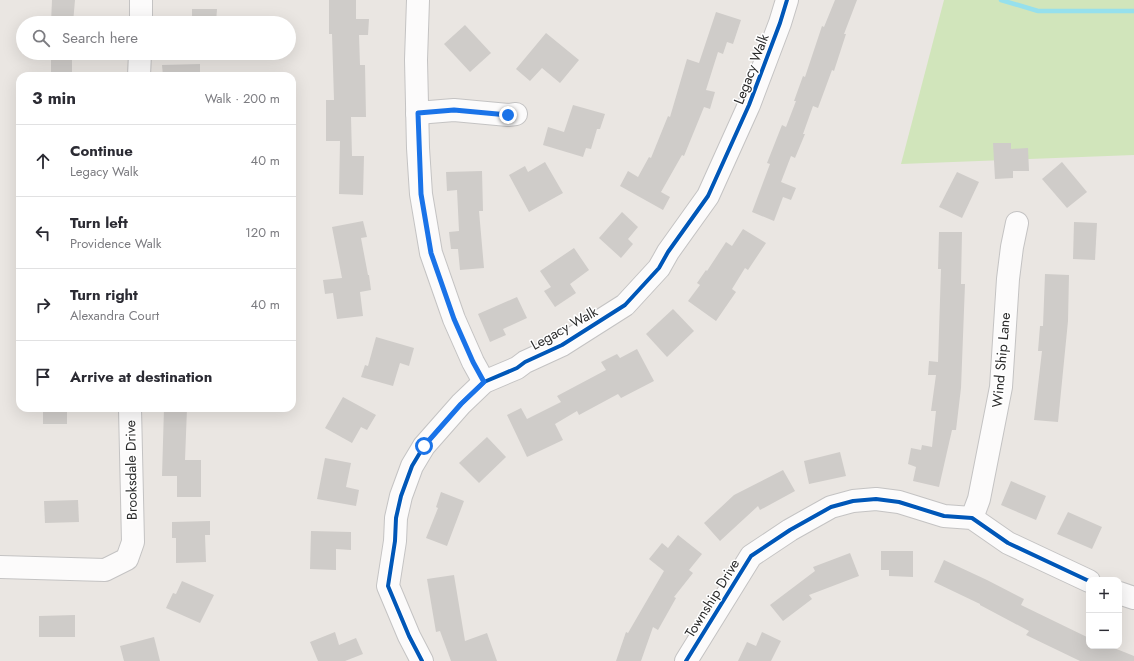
<!DOCTYPE html>
<meta charset="utf-8">
<style>
body{margin:0;font-family:Jost,sans-serif;background:#f2f2f3;color:#2b2b33}
.controls{position:absolute;right:12px;bottom:12px;display:grid;overflow:hidden;border-radius:8px;box-shadow:0 4px 16px #0002}
.controls button{width:36px;height:36px;display:grid;place-items:center;padding:0;border:0;border-bottom:1px solid #e1e1e2;background:#fff;color:#2b2b33;font:20px sans-serif}
.stop{position:absolute;width:12px;height:12px;margin:-9px;border:3px solid #1a73e8;border-radius:50%;background:#fff}
.stop.end{background:#1a73e8;border-color:#fff;box-shadow:0 1px 4px #0008}
.list{margin:0;padding:0;list-style:none}
h2{display:flex;justify-content:space-between;align-items:center;height:52px;margin:0;padding:0 16px;font-size:17px}
h2 small{font-size:13px;font-weight:400;color:#7c7c81}
.list li{display:grid;grid-template-columns:26px 1fr auto;gap:12px;align-items:center;box-sizing:border-box;height:72px;padding:0 16px;border-top:1px solid #e1e1e2}
.list b{display:block;font-size:15px;white-space:nowrap}
.list p{margin:0;font-size:13px;white-space:nowrap;color:#7c7c81}
.list em{font-size:13px;font-style:normal;color:#7c7c81}
.icon{flex:none;width:22px;height:22px;fill:none;stroke:currentColor;stroke-width:2;stroke-linecap:round;stroke-linejoin:round}
.map{position:relative;flex:none;width:1134px;height:661px;overflow:hidden}
.search{position:absolute;background:#fff;box-shadow:0 4px 16px #0002;left:16px;top:16px;width:280px;height:44px;display:flex;align-items:center;gap:10px;box-sizing:border-box;padding:0 14px;border-radius:22px;color:#7c7c81;font-size:15px}
.panel{position:absolute;background:#fff;box-shadow:0 4px 16px #0002;left:16px;top:72px;width:280px;height:340px;border-radius:12px}
.map>svg:first-child{display:block}
</style>
<div class="map">
<svg width="1134" height="661" viewBox="0 0 1134 661">
<rect width="100%" height="100%" fill="#eae6e2"/>
<path fill="#d1e5bb" d="M944 0H1134V155L901 164Z"/>
<g fill="none" stroke-linecap="round" stroke-linejoin="round">
<path stroke="#96e0ec" stroke-width="4.5" d="M1001 0 1038 11H1134"/>
</g>
<g fill="#cfccc9">
<path d="M52 0H75L73 23H51Z"/>
<path d="M329 0H356V19H369L368 35H359L360 65H365L366 117H351L352 156H364L363 195 339 194 340 141H326V100H334L332 34H329Z"/>
<path d="M835 0H857L844 34H846L834 71 832 70 818 108 813 106 803 134H805L795 158 791 156 781 182 796 188 791 200 783 197 774 221 752 212 770 164 767 163 782 125 786 127 796 101H794L803 76 805 77 822 26 824 27Z"/>
<path d="M192 9H217L216 23H192Z"/>
<path d="M716 12 741 20 733 44 727 42 723 54 718 52 706 90 715 92 710 109 704 107 684 156 682 155 661 192 670 197 663 210 620 186 628 171 638 177 649 157 651 158 668 116 670 117 687 59 699 63Z"/>
<path d="M465 25 491 53 470 72 444 44Z"/>
<path d="M546 33 579 60 560 83 542 68 530 81 516 69Z"/>
<rect x="51" y="53" width="21" height="23"/>
<path d="M200 64V76H163L162 65Z"/>
<path d="M573 105 605 114 600 129H597L591 149 586 148 583 157 543 145 548 127 564 132Z"/>
<path d="M993 143H1011V149L1028 148 1029 171H1013V178L995 179Z"/>
<path d="M545 162 563 193 529 212 509 175 525 166 528 172Z"/>
<path d="M1062 162 1087 192 1067 208 1042 179Z"/>
<path d="M482 171 483 211H479L484 268 460 270 458 249H451L449 232 459 231 457 190 447 191 446 172Z"/>
<path d="M957 172 979 182 962 218 939 207Z"/>
<path d="M622 212 638 227 628 239 633 244 621 258 599 238Z"/>
<path d="M363 221 367 237 361 238 368 275H369L371 290 360 292 363 316 337 319 333 293 325 294 323 280 342 278 332 227Z"/>
<path d="M1074 222 1097 223 1095 260 1073 259Z"/>
<path d="M743 229 766 243 748 270 745 268 732 289 736 292 716 321 688 301 700 285 697 283 706 270 707 271 726 242 732 246Z"/>
<path d="M939 232H962L961 284H965L961 388 956 430H952L939 487 913 481 916 467 908 464 911 448 921 450 922 445 932 447 936 411H931L936 375H928L929 361 938 362 941 269H938Z"/>
<path d="M574 248 589 270 570 284 576 293 555 307 544 291 551 287 540 271Z"/>
<path d="M1045 274 1069 275 1068 321 1058 422 1034 420 1042 351H1038L1040 326H1043Z"/>
<path d="M517 297 527 318 503 329 506 335 490 342 478 314Z"/>
<path d="M673 309 694 331 667 357 646 334Z"/>
<path d="M376 337 414 348 409 366 400 363 393 386 361 377 365 365 368 366Z"/>
<path d="M637 349 654 381 621 398 618 394 579 415 577 411 555 424 563 440 527 457 507 415 521 408 527 419 561 402 557 396 606 370 601 362 617 354 620 358Z"/>
<path d="M343 397 376 415 367 430 361 427 352 443 325 428Z"/>
<rect x="43" y="408" width="24" height="16"/>
<path d="M164 408H187L185 460H201V497H177V476H162Z"/>
<path d="M487 437 506 457 479 483 459 463Z"/>
<path d="M840 452 846 476 809 484 804 461Z"/>
<path d="M325 458 351 463 346 487 359 490 356 506 317 499Z"/>
<path d="M783 470 795 491 760 510 758 506 720 541 704 523 734 495Z"/>
<path d="M1011 481 1046 496 1036 520 1001 505Z"/>
<path d="M441 492 464 501 447 546 426 538 438 508 436 507Z"/>
<path d="M78 500 79 522 45 523 44 501Z"/>
<path d="M1068 512 1102 527 1092 549 1057 534Z"/>
<path d="M210 521V535H205L206 562 176 563V538H172V522Z"/>
<path d="M311 531 351 532V550L336 549V570L310 569Z"/>
<path d="M678 535 702 554 689 570 693 573 674 597 676 598 658 630 653 627 641 661H616L626 632 628 633 664 571 649 559 662 543 668 548Z"/>
<path d="M881 551H913V577L889 576V570H881Z"/>
<path d="M850 553 859 576 809 595 812 599 783 621 770 605 815 571 813 567Z"/>
<path d="M944 560 987 580 1024 599 1021 605 1089 638V646H1109L1134 656V661H1080L1026 635 1029 631 980 605V604L934 582Z"/>
<path d="M454 575 465 641 487 633 497 661H451L440 631 436 632 427 579Z"/>
<path d="M182 581 214 595 200 623 166 608 173 593 176 594Z"/>
<path d="M75 615V637H39V616Z"/>
<path d="M335 632 339 645 356 638 363 654 345 661H318L310 642Z"/>
<path d="M762 632 781 641 771 661H738L747 642 756 646Z"/>
<path d="M154 637 160 661H124L120 646Z"/>
</g>
<g fill="none" stroke-linecap="round" stroke-linejoin="round">
<defs>
<g id="minor">
<path d="M418 0 416 60 418 148 421 194 431 253 454 319 473 362 484 382"/>
<path d="M141 23V0"/>
<path d="M139 76 140 53"/>
<path d="M417 113 454 110 508 115 516 114"/>
<path d="M972 518 979 499 1001 387 1008 279 1012 247 1017 223"/>
<path d="M0 567 105 570 127 559 133 542 130 408"/>
<path d="M1119 593 1134 598"/>
<path d="M422 661 409 636 388 586 395 541 396 518 401 496 412 466 424 446 461 404 484 382 517 368 525 362 562 345 625 305 659 268 668 252 708 196 749 105 780 23 787 0"/>
<path d="M686 661 751 556 790 530 831 507 853 501 876 499 899 502 944 516 972 518 1008 543 1089 581"/>
</g>
</defs>
<use href="#minor" stroke="#c4c3c3" stroke-width="24"/>
<use href="#minor" stroke="#fcfbfb" stroke-width="22"/>
<defs>
<g id="cycleway">
<path d="M422 661 409 636 388 586 395 541 396 518 401 496 412 466 424 446 461 404 484 382 517 368 525 362 562 345 625 305 659 268 668 252 708 196 749 105 780 23 787 0"/>
<path d="M686 661 751 556 790 530 831 507 853 501 876 499 899 502 944 516 972 518 1008 543 1089 581"/>
</g>
</defs>
<use href="#cycleway" stroke="#fff" stroke-width="6"/>
<use href="#cycleway" stroke="#0057b8" stroke-width="4"/>
</g>
<g fill="none" stroke-linecap="round" stroke-linejoin="round">
<path stroke="#1a73e8" stroke-width="5" d="M424 446 461 404 484 382 473 362 454 319 431 253 421 194 418 113 454 110 508 115"/>
</g>
<g text-anchor="middle" dominant-baseline="central" stroke-width="3" stroke-linejoin="round" paint-order="stroke">
<g font-size="14" fill="#2c2c2c" stroke="#fff">
<text transform="translate(751 69) rotate(-69)">Legacy Walk</text>
<text transform="translate(564 328) rotate(-29)">Legacy Walk</text>
<text transform="translate(1001 360) rotate(-85)">Wind Ship Lane</text>
<text transform="translate(131 470) rotate(-91)">Brooksdale Drive</text>
<text transform="translate(712 598) rotate(-58)">Township Drive</text>
</g>
</g>
</svg>
<div class="controls">
<button>+</button>
<button>−</button>
</div>
<div class="stop" style="left:424px;top:446px"></div>
<div class="stop end" style="left:508px;top:115px"></div>
<div class="search"><svg class="icon" aria-label="search" viewBox="0 0 24 24"><circle cx="10" cy="10" r="6"/><path d="M15 15l6 6"/></svg>Search here</div>
<section class="panel">
<h2>3 min<small>Walk · 200 m</small></h2>
<ul class="list">
<li><svg class="icon" aria-label="ahead" viewBox="0 0 24 24"><path d="M12 20V5M6 11l6-6 6 6"/></svg><div><b>Continue</b><p>Legacy Walk</p></div><em>40 m</em></li>
<li><svg class="icon" aria-label="left" viewBox="0 0 24 24"><path d="M17 20v-9H6M10 6l-5 5 5 5"/></svg><div><b>Turn left</b><p>Providence Walk</p></div><em>120 m</em></li>
<li><svg class="icon" aria-label="right" viewBox="0 0 24 24"><path d="M7 20v-9h11M14 6l5 5-5 5"/></svg><div><b>Turn right</b><p>Alexandra Court</p></div><em>40 m</em></li>
<li><svg class="icon" aria-label="arrive" viewBox="0 0 24 24"><path d="M6 21V4h12l-3 4 3 4H6"/></svg><div><b>Arrive at destination</b></div></li>
</ul>
</section>
</div>
